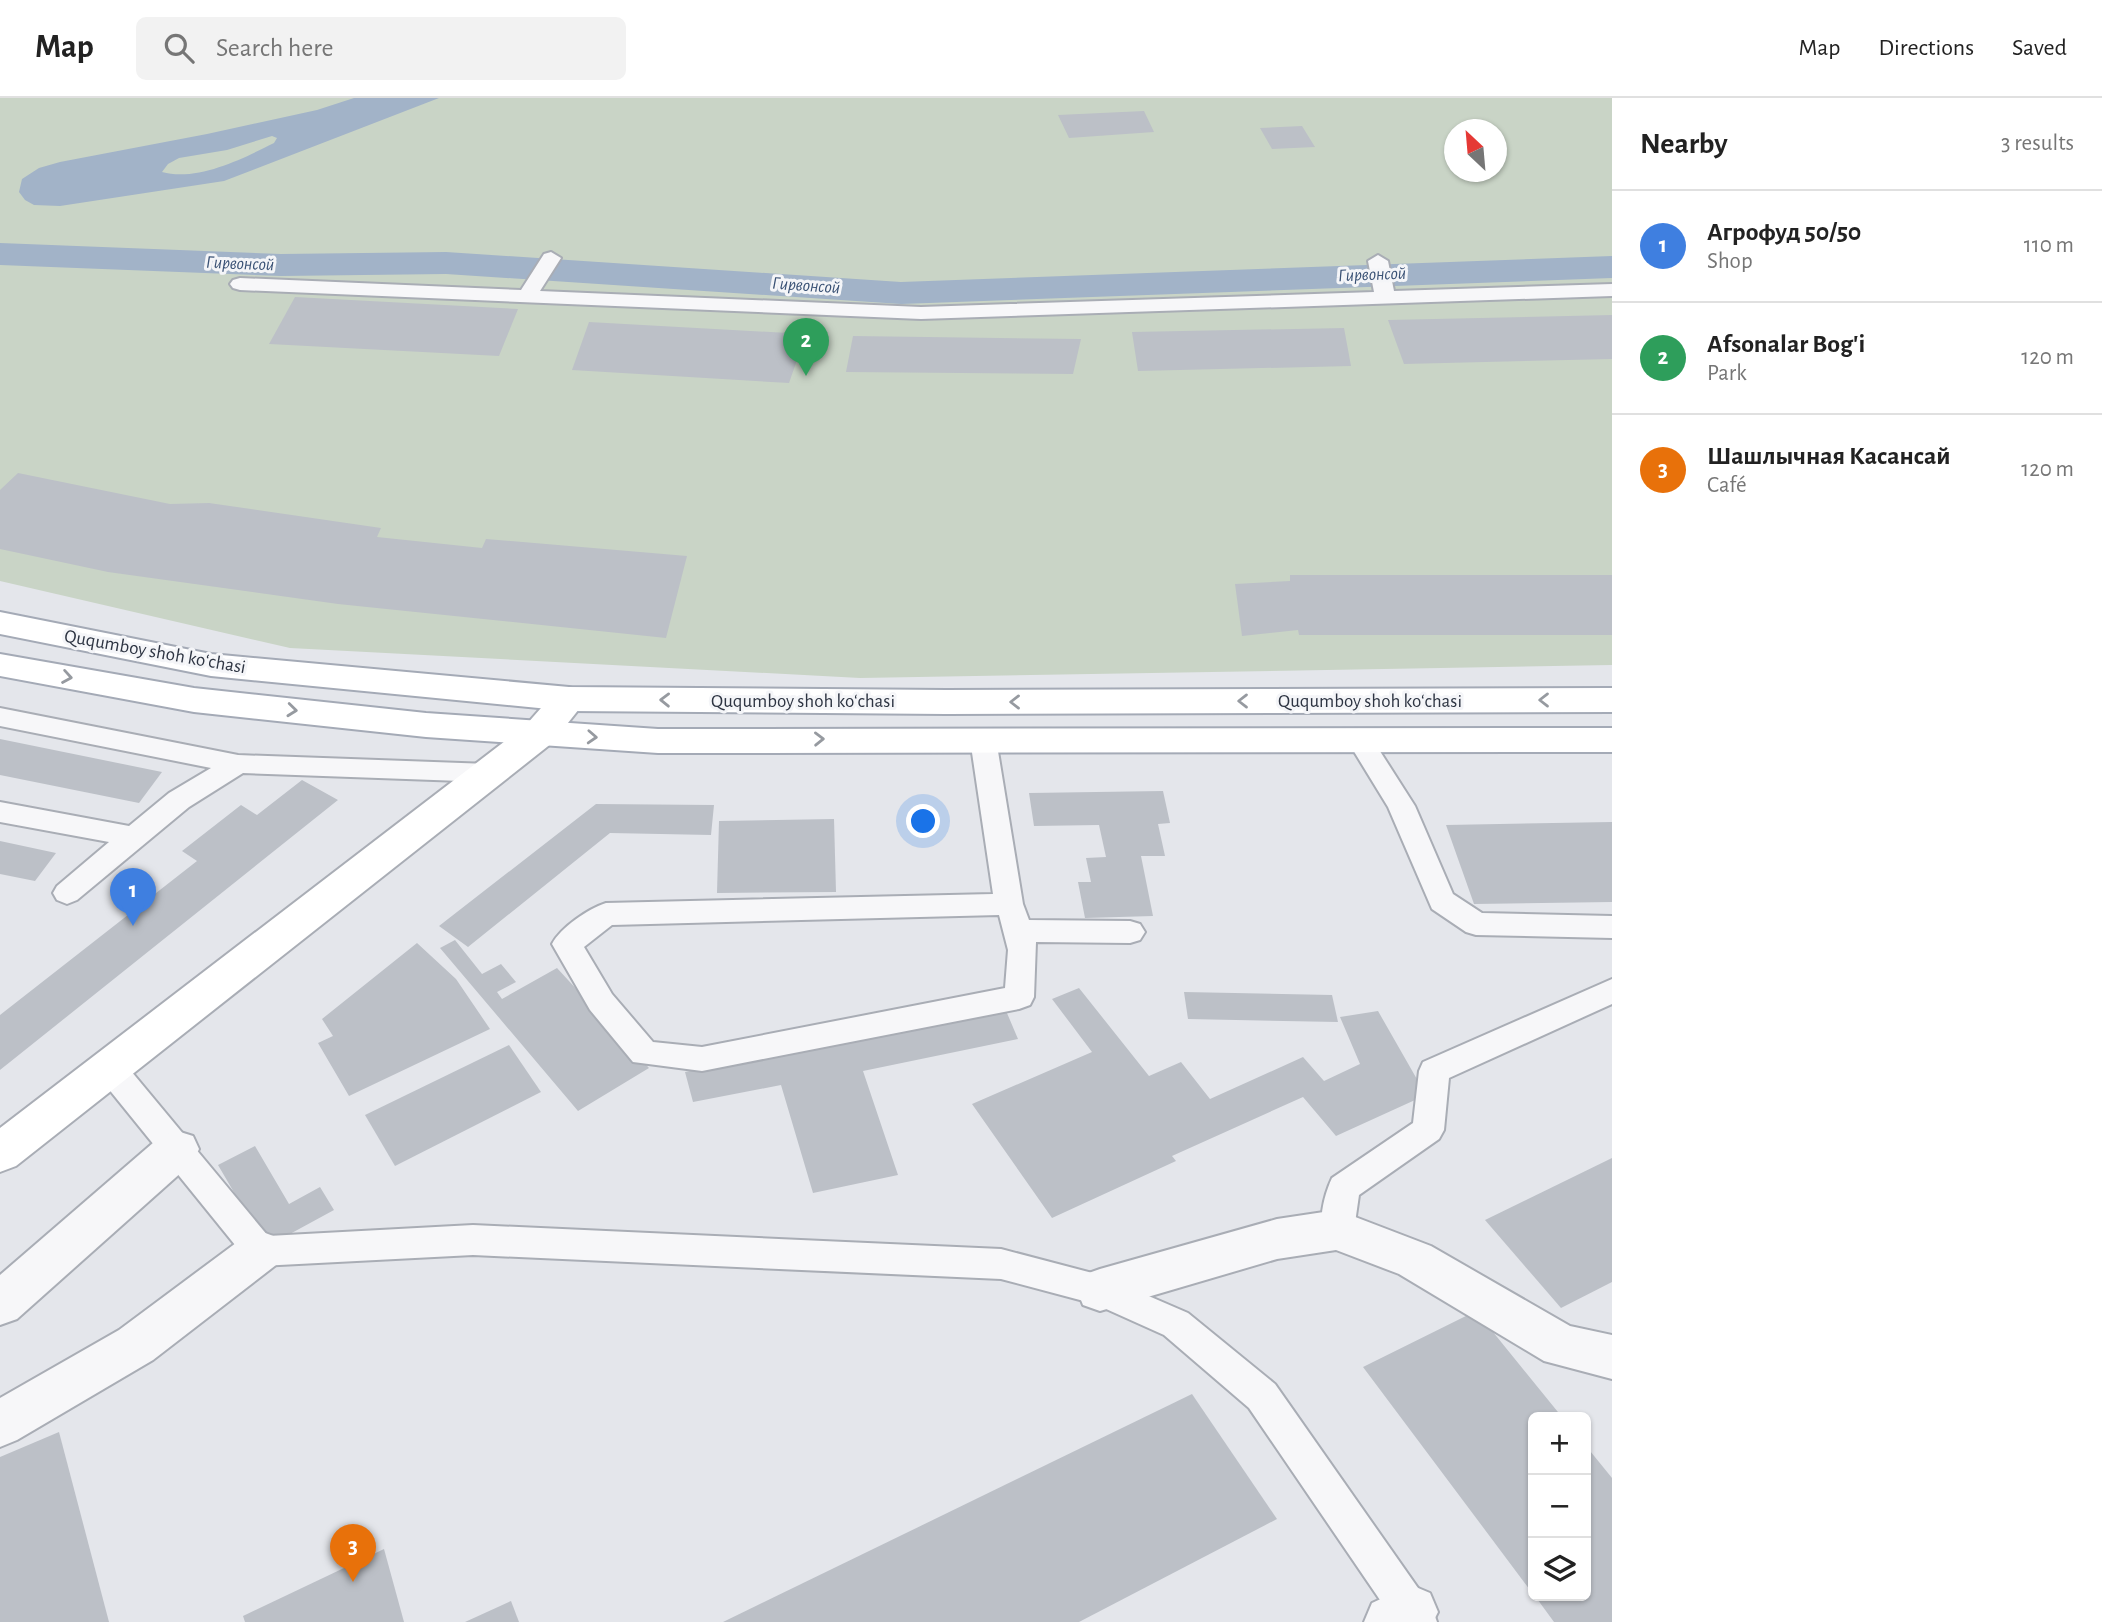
<!DOCTYPE html>
<meta charset="utf-8">
<style>
body{margin:0;font-family:"Alegreya Sans",sans-serif;background:#f2f2f2;color:#222}
.controls{position:absolute;right:21px;bottom:21px;display:grid;overflow:hidden;border-radius:10px;box-shadow:0 2px 5px #0004}
.controls button{width:63px;height:63px;display:grid;place-items:center;padding:0;border:0;border-bottom:2px solid #e0e0e0;background:#fff;color:#222;font:35px sans-serif}
.compass{position:absolute;left:1444px;top:21px;width:63px;height:63px;border-radius:50%;background:#fff;box-shadow:0 2px 5px #0004;rotate:334deg}
.you{position:absolute;left:924px;top:724px;width:24px;height:24px;margin:-18px;border:5px solid #fff;border-radius:50%;background:#1a73e8;box-shadow:0 0 0 10px #1a73e833}
.badge{display:grid;place-items:center;width:46px;height:46px;border-radius:50%;background:#c55460;color:#fff;font-size:23px;font-weight:700}
.pin{position:absolute;translate:-50% -58px;filter:drop-shadow(0 2px 4px #0008)}
.pin::after{content:'';position:absolute;top:37px;width:24px;height:21px;background:inherit;clip-path:polygon(0 0,100% 0,50% 100%)}
.list{margin:0;padding:0;list-style:none}
h2{display:flex;justify-content:space-between;align-items:center;height:91px;margin:0;padding:0 28px;font-size:30px}
h2 small{font-size:23px;font-weight:400;color:#767676}
.list li{display:grid;grid-template-columns:46px 1fr auto;gap:21px;align-items:center;box-sizing:border-box;height:112px;padding:0 28px;border-top:2px solid #e0e0e0}
.list b{display:block;font-size:26px;white-space:nowrap}
.list p{margin:0;font-size:23px;white-space:nowrap;color:#767676}
.list em{font-size:23px;font-style:normal;color:#767676}
.icon{flex:none;width:38px;height:38px;fill:none;stroke:currentColor;stroke-width:2;stroke-linecap:round;stroke-linejoin:round}
.map{position:relative;flex:none;width:1612px;height:1524px;overflow:hidden}
header{display:flex;align-items:center;gap:42px;box-sizing:border-box;height:98px;padding:0 35px;background:#fff;border-bottom:2px solid #e0e0e0}
header strong{font-size:33px}
nav{display:flex;gap:38px;margin-inline-start:auto;font-size:24px}
.search{width:490px;height:63px;background:#f2f2f2;display:flex;align-items:center;gap:18px;box-sizing:border-box;padding:0 24px;border-radius:10px;color:#767676;font-size:26px}
main{display:flex}
aside{flex:1;background:#fff}
.map>svg:first-child{display:block}
</style>
<header>
<strong>Map</strong>
<div class="search"><svg class="icon" aria-label="search" viewBox="0 0 24 24"><circle cx="10" cy="10" r="6"/><path d="M15 15l6 6"/></svg>Search here</div>
<nav><a>Map</a><a>Directions</a><a>Saved</a></nav>
</header>
<main>
<div class="map">
<svg width="1612" height="1524" viewBox="0 0 1612 1524">
<rect width="100%" height="100%" fill="#e4e6eb"/>
<path fill="#c9d4c6" fill-rule="evenodd" d="M0 0H1612V567L860 580 290 550 0 483ZM1454 32H1496V74H1454Z"/>
<path fill="#a2b3c8" fill-rule="evenodd" d="M354 0H439L224 83 60 108 34 107 25 102 19 94 22 81 39 70 60 64 207 36 317 12ZM272 38 277 40 274 45C244 60 197 84 162 74L168 66 179 60 227 52Z"/>
<g fill="none" stroke-linecap="round" stroke-linejoin="round">
<path fill="#a2b3c8" fill-rule="evenodd" d="M0 145 281 156 446 154 901 184 1612 158V180L901 206 446 176 281 178 0 167Z"/>
</g>
<g fill="#bcc0c7">
<path d="M1144 13 1154 34 1069 40 1058 17Z"/>
<path d="M1302 28 1315 49 1272 51 1260 30Z"/>
<path d="M295 199 518 211 499 258 269 246Z"/>
<path d="M1612 217V261L1404 266 1388 222Z"/>
<path d="M589 224 806 236 789 285 572 272Z"/>
<path d="M1344 230 1351 268 1138 273 1132 234Z"/>
<path d="M853 238 1081 241 1073 276 846 274Z"/>
<path d="M18 375 170 406 209 405 381 430 377 439 482 450 486 441 687 458 666 540 338 506 108 474 0 451V392Z"/>
<path d="M1290 477H1612V537H1299L1298 532 1242 538 1235 486 1290 483Z"/>
<path d="M0 641 162 674 139 705 0 677Z"/>
<path d="M302 682 338 702 0 972V917L197 763 182 753 241 707 257 717Z"/>
<path d="M1163 693 1170 725 1158 726 1165 758H1141L1153 818 1085 820 1078 784H1091L1086 760 1106 759 1099 727 1034 728 1029 695Z"/>
<path d="M596 706 714 707 711 737 610 735 468 849 439 828Z"/>
<path d="M834 721 836 794 717 795 719 723Z"/>
<path d="M1612 724V804L1474 806 1446 727Z"/>
<path d="M0 743 56 755 35 783 0 776Z"/>
<path d="M455 842 482 876 501 866 516 884 497 894 502 901 557 870 649 970 578 1013 440 850Z"/>
<path d="M417 845 456 881 490 931 349 998 318 945 333 938 322 921Z"/>
<path d="M1079 890 1149 978 1181 964 1210 1001 1303 959 1324 983 1360 966 1340 919 1378 913 1426 997 1336 1038 1303 999 1172 1058 1176 1063 1052 1120 972 1006 1092 954 1052 901Z"/>
<path d="M1184 894 1332 897 1338 924 1188 921Z"/>
<path d="M1004 908 1018 941 863 973 898 1077 813 1095 781 987 693 1004 685 974Z"/>
<path d="M509 947 541 994 395 1068 365 1017Z"/>
<path d="M255 1048 289 1106 320 1089 334 1112 266 1149 218 1067Z"/>
<path d="M1612 1060V1184L1561 1210 1485 1122Z"/>
<path d="M1476 1213 1562 1319H1533V1496L1363 1269Z"/>
<path d="M1192 1296 1277 1421 1079 1524H723Z"/>
<path d="M59 1334 109 1524H0V1359Z"/>
<path d="M1586 1348 1612 1380V1524H1554L1535 1498H1586Z"/>
<path d="M384 1451 404 1524H245L243 1518Z"/>
<path d="M511 1503 519 1524H465Z"/>
</g>
<g fill="none" stroke-linecap="round" stroke-linejoin="round">
<defs>
<g id="lane">
<path d="M551 154 561 160 540 193 921 209 1374 194 1368 163 1378 157 1388 163 1394 193 1612 186V198L921 221 240 192 233 190 230 186 233 182 240 180 521 192 544 156Z"/>
<path d="M0 610 238 657 489 666 498 668 502 675 498 682 489 684 243 675 189 709 77 802 67 806 57 802 53 795 57 788 109 744 0 724V704L129 728 169 695 211 670 0 628Z"/>
<path d="M983 632 992 635 996 641 1023 806 1029 822 1130 823 1140 826 1145 834 1140 842 1130 845 1036 844 1034 899 1030 907 1019 911 702 973 633 964 590 912 552 846C561 829 588 811 606 805L993 796 970 641 974 635ZM999 817 1008 852 1005 890 702 949 653 944 612 896 584 849 612 827Z"/>
<path d="M1360 633 1369 636 1415 708 1453 796 1482 815 1612 818V840L1476 837 1466 834 1432 811 1388 709 1347 642 1351 636Z"/>
<path d="M1612 881V906L1449 980 1444 1032 1439 1041 1359 1097 1354 1132 1349 1142 1337 1146 1325 1142C1317 1125 1324 1097 1332 1080L1413 1025 1419 973 1423 964Z"/>
<path d="M110 958 121 961 268 1138 473 1127 1001 1151 1100 1177 1188 1215 1275 1286 1432 1510 1437 1524H1395L1249 1310 1164 1237 1095 1206 1001 1181 473 1157 260 1168 248 1163 99 979 95 970 99 961Z"/>
</g>
<g id="street">
<path d="M177 1033 193 1038 199 1051 193 1064 17 1221 0 1227V1177L161 1038Z"/>
<path d="M1337 1112 1431 1148 1570 1228 1612 1237V1281L1544 1263 1399 1176 1336 1152 1277 1161 1100 1213 1083 1207 1077 1192 1083 1177 1100 1171 1277 1121Z"/>
<path d="M260 1133 276 1139 283 1153 276 1167 153 1262 17 1342 0 1349V1300L119 1232 244 1139Z"/>
<path d="M1411 1487 1430 1495 1438 1514 1433 1524H1364L1372 1505Z"/>
</g>
<path id="secondary" d="M569 589 582 593 587 601 552 645 16 1068 0 1074V1030L526 627 556 593Z"/>
<g id="primary">
<path d="M0 514 211 556 569 589 946 592 1612 590V614L946 616 569 613 211 578 0 536Z"/>
<path d="M0 556 194 590 426 615 658 631 1612 630V654L658 655 426 639 194 614 0 578Z"/>
</g>
</defs>
<use href="#lane" stroke="#a9adb5" stroke-width="4"/>
<use href="#street" stroke="#a9adb5" stroke-width="4"/>
<use href="#secondary" stroke="#a9adb5" stroke-width="4"/>
<use href="#primary" stroke="#a4aab6" stroke-width="4"/>
<use href="#lane" fill="#f7f7f9" fill-rule="evenodd"/>
<use href="#street" fill="#f7f7f9" fill-rule="evenodd"/>
<use href="#secondary" fill="#fff" fill-rule="evenodd"/>
<use href="#primary" fill="#fff" fill-rule="evenodd"/>
</g>
<defs><path id="oneway-chevron" d="M-2-3.5L2.5 0L-2 3.5" fill="none" stroke-width="1.6" stroke-linecap="round" stroke-linejoin="round" transform="scale(1.75)"/></defs>
<g stroke="#969aa0">
<use href="#oneway-chevron" transform="translate(67 579) rotate(10)"/>
<use href="#oneway-chevron" transform="translate(665 602) rotate(-179)"/>
<use href="#oneway-chevron" transform="translate(1544 602) rotate(180)"/>
<use href="#oneway-chevron" transform="translate(1243 603) rotate(180)"/>
<use href="#oneway-chevron" transform="translate(1015 604) rotate(180)"/>
<use href="#oneway-chevron" transform="translate(292 612) rotate(6)"/>
<use href="#oneway-chevron" transform="translate(592 639) rotate(3)"/>
<use href="#oneway-chevron" transform="translate(819 641) rotate(-1)"/>
</g>
<g text-anchor="middle" dominant-baseline="central" stroke-width="6" stroke-linejoin="round" paint-order="stroke">
<g font-size="18" font-style="italic" fill="#395174" stroke="#f4f5f8">
<text transform="translate(240 166) rotate(2)">Гирвонсой</text>
<text transform="translate(1372 177) rotate(-2)">Гирвонсой</text>
<text transform="translate(806 188) rotate(4)">Гирвонсой</text>
</g>
<g font-size="19" fill="#2d3442" stroke="#f4f5f8">
<text transform="translate(155 554) rotate(10)">Ququmboy shoh koʻchasi</text>
<text x="803" y="603">Ququmboy shoh koʻchasi</text>
<text x="1370" y="603">Ququmboy shoh koʻchasi</text>
</g>
</g>
</svg>
<div class="controls">
<button>+</button>
<button>−</button>
<button><svg class="icon" aria-label="layers" viewBox="0 0 24 24"><path d="M12 4l9 5-9 5-9-5zM3 14l9 5 9-5"/></svg></button>
</div>
<svg class="compass" viewBox="-18 -18 36 36"><path d="M0-13l5 13h-10z" fill="#e53935"/><path d="M0 13l5-13h-10z" fill="#767676"/></svg>
<div class="you"></div>
<div class="pin badge" style="left:133px;top:828px;background:#3f7fe0">1</div>
<div class="pin badge" style="left:806px;top:278px;background:#2e9e5b">2</div>
<div class="pin badge" style="left:353px;top:1484px;background:#e8710a">3</div>
</div>
<aside>
<h2>Nearby<small>3 results</small></h2>
<ul class="list">
<li><span class="badge" style="background:#3f7fe0">1</span><div><b>Агрофуд 50/50</b><p>Shop</p></div><em>110 m</em></li>
<li><span class="badge" style="background:#2e9e5b">2</span><div><b>Afsonalar Bog'i</b><p>Park</p></div><em>120 m</em></li>
<li><span class="badge" style="background:#e8710a">3</span><div><b>Шашлычная Касансай</b><p>Café</p></div><em>120 m</em></li>
</ul>
</aside>
</main>
